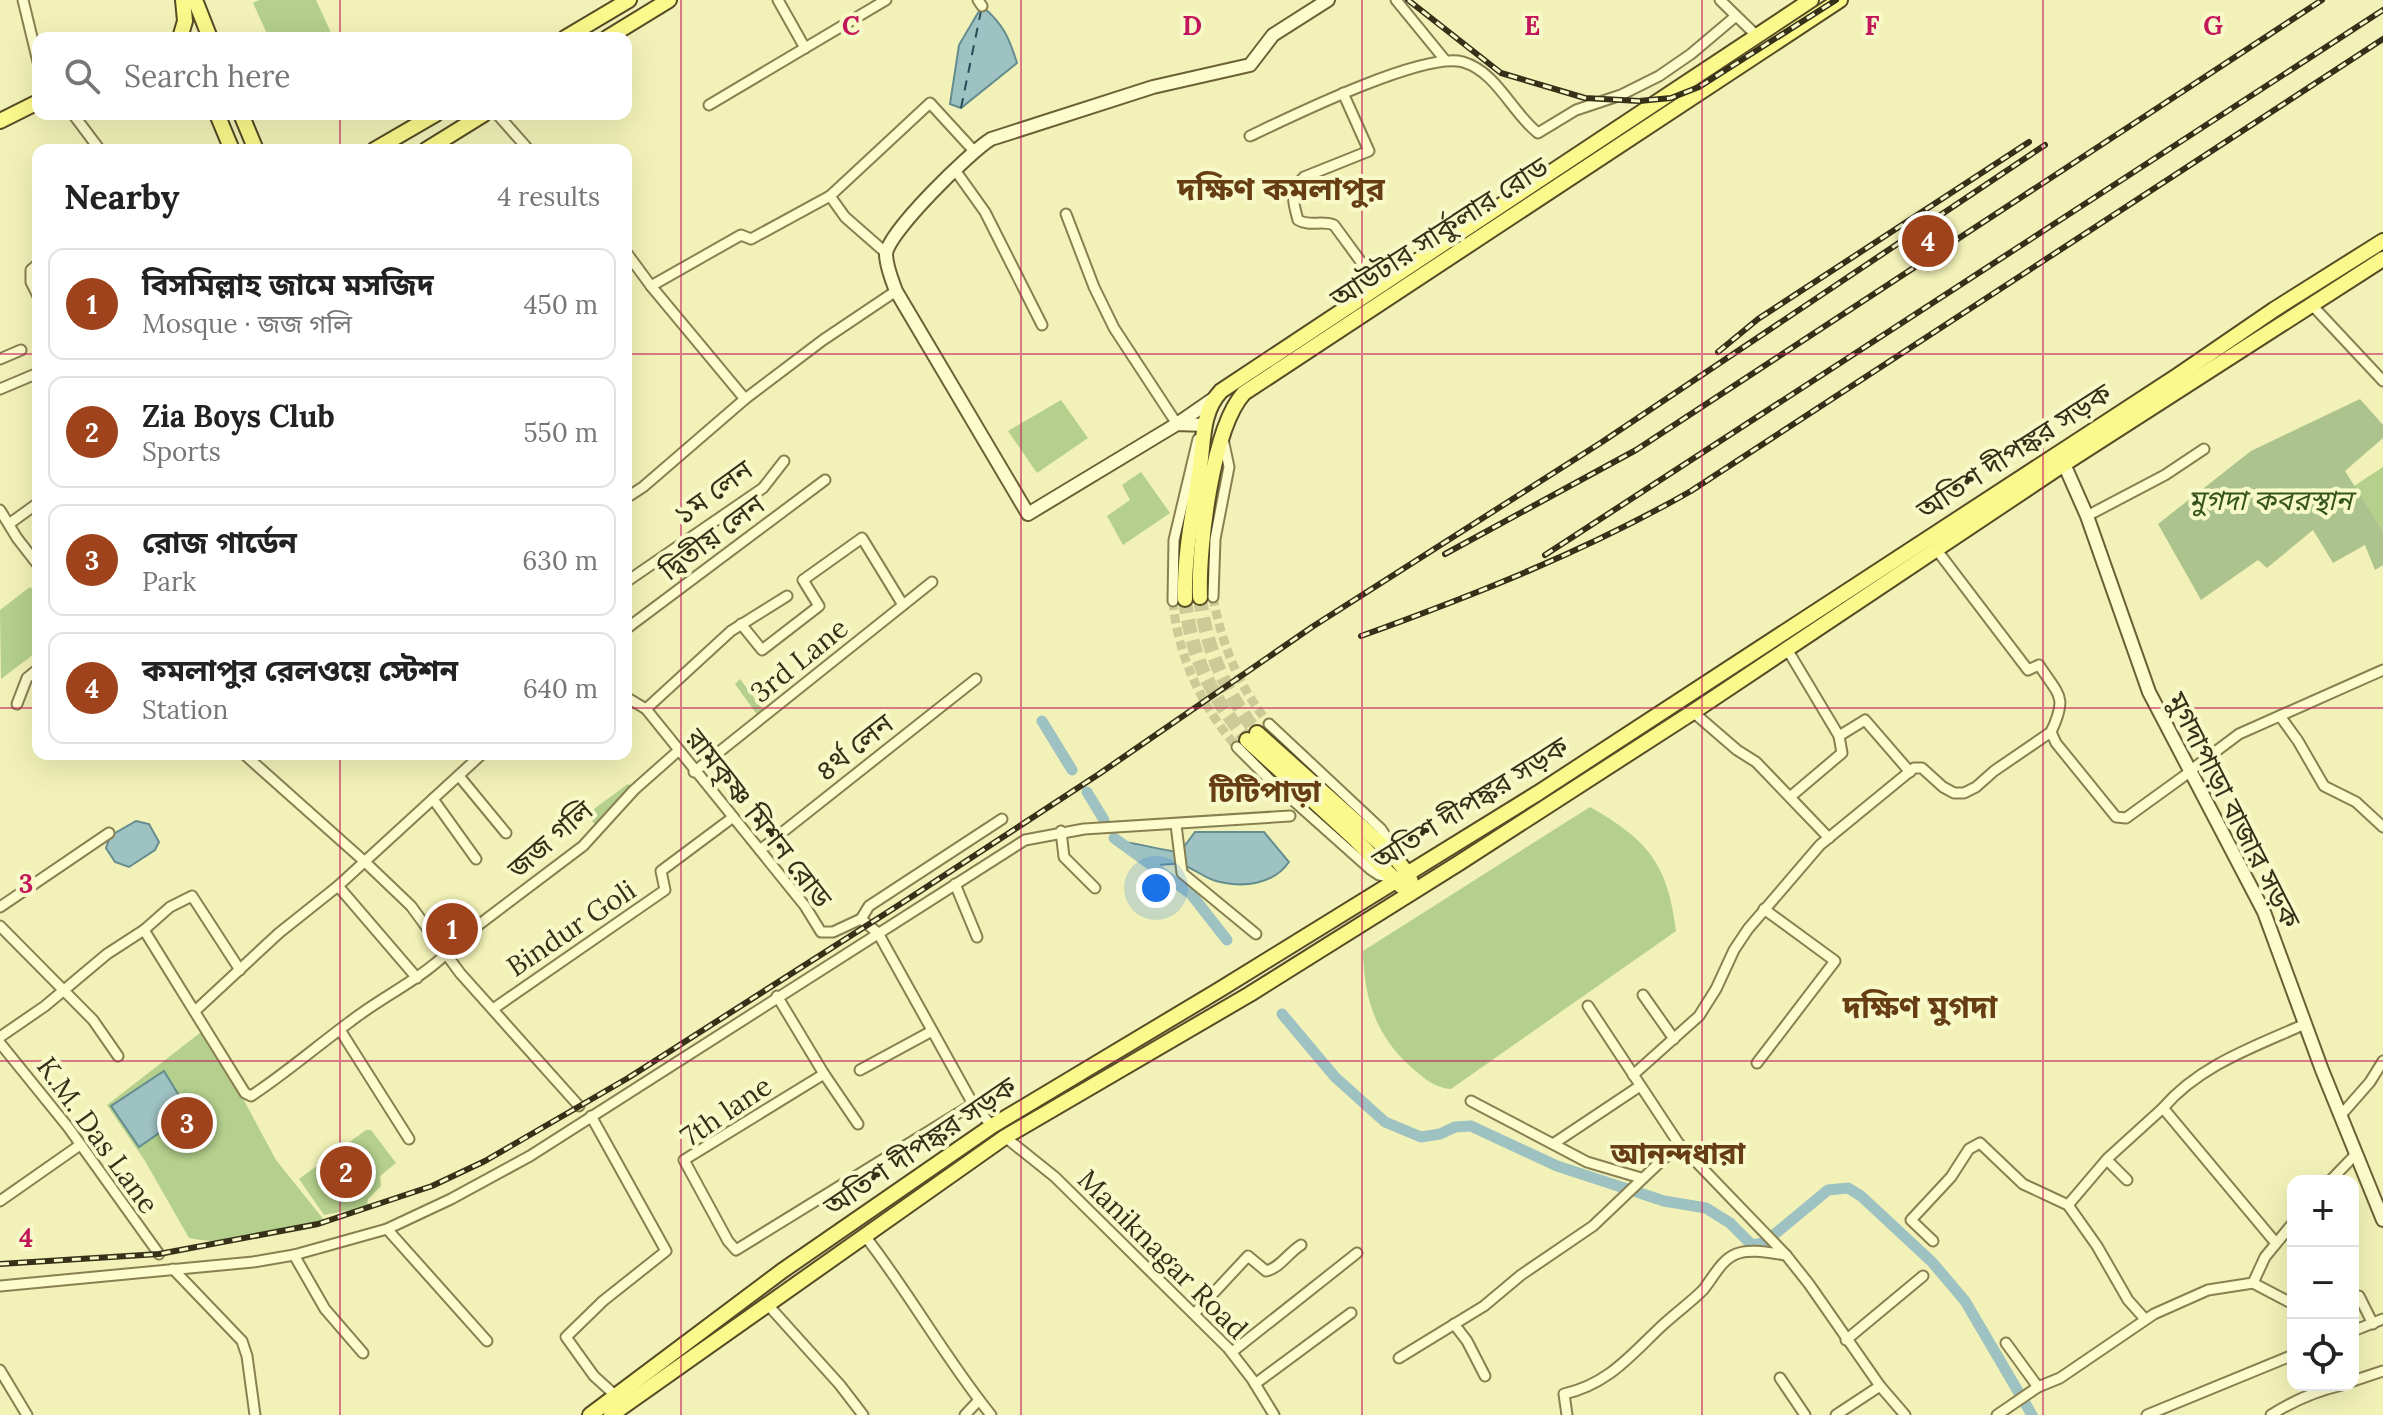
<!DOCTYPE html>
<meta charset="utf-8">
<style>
body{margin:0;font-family:Lora,"Noto Sans Bengali",serif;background:#f6f6f6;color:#222}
.controls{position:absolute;right:24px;bottom:24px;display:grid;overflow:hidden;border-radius:16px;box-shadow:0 8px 32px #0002}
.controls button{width:72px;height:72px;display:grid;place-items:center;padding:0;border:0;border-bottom:2px solid #e0e0e0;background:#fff;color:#222;font:40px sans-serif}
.you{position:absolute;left:1156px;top:888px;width:28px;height:28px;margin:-20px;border:6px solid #fff;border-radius:50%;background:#1a73e8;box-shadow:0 0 0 12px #1a73e833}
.badge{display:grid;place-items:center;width:52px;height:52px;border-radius:50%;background:#9e431c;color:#fff;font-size:26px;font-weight:700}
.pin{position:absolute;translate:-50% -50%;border:4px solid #fff;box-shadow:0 2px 8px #0006}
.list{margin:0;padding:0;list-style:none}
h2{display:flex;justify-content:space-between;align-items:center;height:104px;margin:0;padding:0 32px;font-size:34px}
h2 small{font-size:26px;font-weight:400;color:#767676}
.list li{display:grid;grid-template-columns:52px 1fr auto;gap:24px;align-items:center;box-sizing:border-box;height:112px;margin:0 16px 16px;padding:0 16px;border:2px solid #e0e0e0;border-radius:16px}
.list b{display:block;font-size:30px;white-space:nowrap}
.list p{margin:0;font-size:26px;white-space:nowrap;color:#767676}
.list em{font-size:26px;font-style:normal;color:#767676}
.icon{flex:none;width:44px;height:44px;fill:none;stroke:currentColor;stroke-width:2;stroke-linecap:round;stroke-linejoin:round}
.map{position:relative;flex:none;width:2383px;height:1415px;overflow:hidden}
.search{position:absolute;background:#fff;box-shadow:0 8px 32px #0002;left:32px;top:32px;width:600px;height:88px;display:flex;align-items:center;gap:20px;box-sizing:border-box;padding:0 28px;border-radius:16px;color:#767676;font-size:30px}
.panel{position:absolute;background:#fff;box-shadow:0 8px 32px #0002;left:32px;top:144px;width:600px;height:616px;border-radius:16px}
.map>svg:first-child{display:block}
</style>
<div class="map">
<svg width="2383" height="1415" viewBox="0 0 2383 1415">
<rect width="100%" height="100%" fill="#f2f2b8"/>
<g fill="#b4d08c">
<path d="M259 0H316L333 37 269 38 253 3Z"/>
<path d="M1061 400 1088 438 1037 473 1008 431Z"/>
<path d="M2383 467V531L2354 486Z"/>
<path d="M1141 472 1170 513 1123 545 1107 516 1130 500 1122 485Z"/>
<path d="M30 587 38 594V651L1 679 0 610Z"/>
<path d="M740 679 764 711 758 716 735 684Z"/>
<path d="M628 784 634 790 598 829 587 814Z"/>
<path d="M1590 807C1648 840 1668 864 1676 931L1451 1089C1437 1088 1429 1082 1418 1073 1378 1041 1364 1002 1363 951Z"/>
<path d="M205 1029 222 1067 231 1076 276 1160 324 1220C288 1234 227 1247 189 1238L145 1161 107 1105Z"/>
<path d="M366 1130H371L396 1163 380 1176 381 1186 368 1199 367 1207 324 1215 299 1179Z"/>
</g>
<path fill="#acc38d" d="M2360 399 2383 425V438L2345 471 2383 531V565L2375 570 2365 545 2333 563 2313 530 2267 568 2258 560 2201 600 2158 524 2251 451Z"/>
<g fill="#9ec1c1" stroke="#658d8f" stroke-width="2">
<path d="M982 6C1003 24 1009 37 1017 63L961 108 950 104 959 45Z"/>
<path d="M136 821 149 824 159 842 155 850 129 867 115 862 106 848 110 836Z"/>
<path d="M1195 832H1264L1289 862C1273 885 1243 888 1216 881 1204 878 1194 868 1182 865 1169 861 1154 870 1140 861 1129 855 1128 848 1115 844L1114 841C1137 842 1157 850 1180 852Z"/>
<path d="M164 1071 189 1112 139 1147 111 1106Z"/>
</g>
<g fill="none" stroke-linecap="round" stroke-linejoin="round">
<g stroke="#9ec1c1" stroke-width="11">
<path d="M1042 721 1072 770"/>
<path d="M1087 792 1104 820"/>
<path d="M1114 838 1191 894 1227 940"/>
<path d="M1282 1014 1335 1077 1385 1122 1421 1137 1440 1134 1455 1127 1471 1126 1557 1166 1664 1201 1706 1208 1730 1223 1752 1245 1764 1243 1828 1190 1848 1188 1861 1196 1932 1262 1965 1301 2032 1415"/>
</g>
<path stroke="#264c58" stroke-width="2" stroke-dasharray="10 8" stroke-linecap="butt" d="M961 108 981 11"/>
<g stroke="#cccb98" stroke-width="9" stroke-dasharray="9 4.5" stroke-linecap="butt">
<path d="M1213 597C1222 645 1238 685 1269 724"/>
<path d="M1173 601C1177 654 1202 708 1237 747"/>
</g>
<g stroke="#cccb98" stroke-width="14" stroke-dasharray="14 7" stroke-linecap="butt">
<path d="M1200 597C1206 649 1225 691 1257 733"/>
<path d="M1185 599C1192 659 1210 694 1247 740"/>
</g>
<defs>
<g id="street">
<path d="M23 0 38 62"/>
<path d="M778 0 805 48"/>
<path d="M978 0 982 6"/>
<path d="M1396 0 1445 60"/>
<path d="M1720 0 1757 36"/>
<path d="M1343 93 1369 151 1304 177C1289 191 1293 202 1298 220 1310 227 1321 220 1334 225L1378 285"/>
<path d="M709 105 886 0"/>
<path d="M73 114 100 150"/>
<path d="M497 114 529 150"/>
<path d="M1250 136C1290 117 1424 51 1463 62 1497 72 1512 113 1538 133L1576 110 1621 95 1659 76 1691 54 1736 16"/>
<path d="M955 170 985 212 1042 325"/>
<path d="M830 196 930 103 974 151"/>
<path d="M1066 214 1094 287 1114 328 1177 424"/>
<path d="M626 252 651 286 745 399"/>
<path d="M38 264 31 270V282L38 296"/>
<path d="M651 286 741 235 751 239 830 196 845 217 886 253"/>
<path d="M2311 304 2383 381"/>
<path d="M0 359 21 350"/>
<path d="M0 389 38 373"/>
<path d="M626 498 643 487 745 399 823 340 896 291"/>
<path d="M0 510 17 538 38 565"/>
<path d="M2087 516 2165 475 2204 449"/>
<path d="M9 524 38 503"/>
<path d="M1936 549 2028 670 2039 665C2059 696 2068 696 2051 732"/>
<path d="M626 582 763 488 784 461"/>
<path d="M1213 597 1215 539 1229 467 1223 439"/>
<path d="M1173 601 1174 540 1198 439"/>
<path d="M741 624 762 650 819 606 803 580 862 538 903 605"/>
<path d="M626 629 825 480"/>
<path d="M1787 649 1839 736"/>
<path d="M626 697 646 709 805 906 821 932H833L861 919 878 933 973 1104 992 1126"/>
<path d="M17 704 27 678 38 669"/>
<path d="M646 709 731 631 787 596"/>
<path d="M1693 712 1737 750 1756 762 1829 838"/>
<path d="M2280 716 2298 741 2324 786 2356 802 2383 827"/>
<path d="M1269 724 1381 829 1396 852"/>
<path d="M2051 732 2056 743 2116 817 2126 818 2191 771"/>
<path d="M1237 747 1268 778 1370 869 1379 875 1391 878"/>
<path d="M244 754 364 861 411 906 460 973 579 1106"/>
<path d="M2191 770 2239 734 2383 670"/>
<path d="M694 772 932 582"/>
<path d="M459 776 506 833"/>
<path d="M1790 797 1842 753 1839 736 1865 720 1910 772"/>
<path d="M433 799 476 859"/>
<path d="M1176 825 1182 873 1256 934"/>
<path d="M1061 831 1064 857 1095 888"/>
<path d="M760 850 976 679"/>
<path d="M955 884 977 937"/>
<path d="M338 886 417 978"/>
<path d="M0 907 109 833"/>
<path d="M861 919 869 906 1002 819"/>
<path d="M0 926 93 1020 118 1056"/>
<path d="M144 930 170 907 192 896 240 970"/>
<path d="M1643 995 1674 1039"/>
<path d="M777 996 824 1074 684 1160 728 1241 736 1250 973 1104"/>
<path d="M1588 1006 1679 1144 1786 1255 1809 1284 1880 1386 1905 1415"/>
<path d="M493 1009 665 890 661 871 732 818"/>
<path d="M195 1011 279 933 338 886 482 754"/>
<path d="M340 1030 409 1139"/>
<path d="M0 1037 45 1006 107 954 144 930 245 1093 251 1096C286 1073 317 1046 351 1021 387 993 431 975 460 939L583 846 634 790 678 751"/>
<path d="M0 1043 68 1127 159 1254"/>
<path d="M1757 1063 1835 961 1764 909"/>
<path d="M860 1070 932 1031"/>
<path d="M824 1074 858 1124"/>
<path d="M1633 1075 1699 1016 1716 989 1734 950 1748 929 1820 845 1914 768H1922L1943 787 1954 793H1964L1976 787 1994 771 2051 732"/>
<path d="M1471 1101 1587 1162 1641 1178"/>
<path d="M2163 1108C2200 1065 2254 1047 2305 1024"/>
<path d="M2341 1115 2370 1082 2383 1061"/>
<path d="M591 1116 666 1251 603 1301 566 1337 594 1376 616 1396"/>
<path d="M1005 1137 1055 1177 1228 1348 1252 1379 1274 1415"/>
<path d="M1553 1144 1640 1086"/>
<path d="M2107 1160 2127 1180"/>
<path d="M2330 1181 2356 1154"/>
<path d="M0 1201 80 1145"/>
<path d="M2068 1205 2108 1158 2163 1108 2275 1242"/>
<path d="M387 1229 487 1341"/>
<path d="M865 1236C910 1294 945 1358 991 1415"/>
<path d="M1933 1241 1911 1220 1951 1177 1969 1149 1980 1143 2023 1184 2068 1205 2097 1246 2128 1300 2145 1319"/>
<path d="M294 1255 325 1309 363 1353"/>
<path d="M173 1269 242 1341 247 1356 255 1415"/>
<path d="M2253 1283 2265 1257 2293 1223"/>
<path d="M0 1286 253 1262 294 1255 387 1229 451 1199 530 1156 1025 840 1084 829 1290 816"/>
<path d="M2353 1298 2359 1296 2373 1324"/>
<path d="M768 1305 840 1385 863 1415"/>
<path d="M1194 1314 1248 1256 1266 1271C1280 1268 1288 1253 1301 1245"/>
<path d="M1454 1324 1467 1341 1485 1376"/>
<path d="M2353 1331 2383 1319"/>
<path d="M1846 1340 1923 1276"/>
<path d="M2006 1343 2038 1387"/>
<path d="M1232 1352 1357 1253"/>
<path d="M1399 1358 1484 1306 1521 1275 1593 1226 1679 1144"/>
<path d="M0 1370 27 1415"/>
<path d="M1780 1378 1805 1415"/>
<path d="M2353 1381 2383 1371"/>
<path d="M1255 1384 1351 1313"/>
<path d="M965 1415 979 1400"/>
<path d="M1567 1415 1564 1394C1611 1383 1632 1353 1665 1323 1677 1312 1691 1302 1703 1290 1713 1278 1721 1260 1736 1254 1750 1248 1771 1253 1786 1255"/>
<path d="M1836 1415 1880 1386"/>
<path d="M1997 1415 2038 1387 2060 1378 2154 1314 2208 1290 2253 1283 2293 1304"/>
<path d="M2147 1415 2293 1355"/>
<path d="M2271 1415C2294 1400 2316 1391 2342 1385"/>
</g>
<g id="secondary">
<path d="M1177 424 1216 397"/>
<path d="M1205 425 1177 424 1028 514 896 291C892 280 886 266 886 254 888 232 970 152 991 139L1153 87 1250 65 1273 35 1328 0"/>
<path d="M2064 464 2087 516 2149 692 2264 912 2322 1070 2383 1220"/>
</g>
<g id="primary">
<path d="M195 0 210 38"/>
<path d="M180 38 185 21 183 0"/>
<path d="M565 38 629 0"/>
<path d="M607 38 669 0"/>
<path d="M217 114 232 150"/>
<path d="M241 114 256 150"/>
<path d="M0 121 38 102"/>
<path d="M374 150 436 114"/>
<path d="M426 150 484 114"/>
<path d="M1200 597C1198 549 1212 428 1244 393L1840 0"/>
<path d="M1185 599C1184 555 1192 518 1199 474 1204 446 1200 413 1221 391L1811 0"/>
<path d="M1257 733 1393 855 1408 874 1411 882"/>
<path d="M1247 740 1355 839 1401 886"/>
<path d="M590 1415 782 1271 992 1126 1219 990 1538 793 2177 376 2275 309 2383 241"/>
<path d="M611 1415 1005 1137 1250 994 1459 863 1693 712 2064 464 2383 259"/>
</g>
</defs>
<use href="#street" stroke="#898052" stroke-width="13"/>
<use href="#secondary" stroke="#6b6036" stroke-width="16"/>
<use href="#primary" stroke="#564b27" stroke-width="18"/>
<use href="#street" stroke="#fcfccc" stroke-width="9"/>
<use href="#secondary" stroke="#fcfccc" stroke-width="12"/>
<use href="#primary" stroke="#fbf98b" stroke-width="14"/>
<defs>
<g id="rail">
<path d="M1408 0 1501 73 1585 98 1639 101 1671 98 1699 87 1836 0"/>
<path d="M1718 352 1758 319 2029 142"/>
<path d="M1445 554 1636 450 2322 0"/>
<path d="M1545 555 2383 10"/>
<path d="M1361 636C1474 595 1586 551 1691 491L2383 39"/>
<path d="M0 1264 159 1254 318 1224 432 1186 485 1161 628 1078 902 903 1099 774 1312 627 1602 442 2045 145"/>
</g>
</defs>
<use href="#rail" stroke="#363019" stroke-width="6"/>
<use href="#rail" stroke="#f8f9c9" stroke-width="3" stroke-dasharray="9" stroke-linecap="butt"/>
</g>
<path fill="none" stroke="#c2185b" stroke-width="2" stroke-opacity="0.55" d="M340 0V38M681 0V1415M1021 0V1415M1362 0V1415M1702 0V1415M2043 0V1415M340 114V150M0 354H38M626 354H2383M0 708H38M626 708H2383M340 754V1415M0 1061H2383"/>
<g text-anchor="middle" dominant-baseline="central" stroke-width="8" stroke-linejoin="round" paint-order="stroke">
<g font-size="28" fill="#363019" stroke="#f8f9c9">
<text transform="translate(1439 232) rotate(-33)">আউটার সার্কুলার রোড</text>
<text transform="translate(2014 451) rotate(-33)">অতিশ দীপঙ্কর সড়ক</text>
<text transform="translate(713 492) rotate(-36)">১ম লেন</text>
<text transform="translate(712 537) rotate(-37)">দ্বিতীয় লেন</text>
<text transform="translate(799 660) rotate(-39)">3rd Lane</text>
<text transform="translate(854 747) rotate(-38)">৪র্থ লেন</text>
<text transform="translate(1470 803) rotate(-32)">অতিশ দীপঙ্কর সড়ক</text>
<text transform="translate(2234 810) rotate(63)">মুগদাপাড়া বাজার সড়ক</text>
<text transform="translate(759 818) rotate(52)">রামকৃষ্ণ মিশন রোড</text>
<text transform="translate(550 839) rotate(-41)">জজ গলি</text>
<text transform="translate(571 928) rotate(-34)">Bindur Goli</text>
<text transform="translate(726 1111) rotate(-34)">7th lane</text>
<text transform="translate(98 1135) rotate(54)">K.M. Das Lane</text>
<text transform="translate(920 1146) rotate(-34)">অতিশ দীপঙ্কর সড়ক</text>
<text transform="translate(1163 1254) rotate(45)">Maniknagar Road</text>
</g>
<g font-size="28" font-style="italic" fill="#36551d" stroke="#f8f9c9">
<text x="2270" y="500">মুগদা কবরস্থান</text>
</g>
<g font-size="30" font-weight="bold" fill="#673e14" stroke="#f8f9c9">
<text x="1265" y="791">টিটিপাড়া</text>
<text x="1678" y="1153">আনন্দধারা</text>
</g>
<g font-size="32" font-weight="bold" fill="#673e14" stroke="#f8f9c9">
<text x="1281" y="188">দক্ষিণ কমলাপুর</text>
<text x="1920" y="1006">দক্ষিণ মুগদা</text>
</g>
</g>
<g font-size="26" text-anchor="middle" font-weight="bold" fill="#c2185b" stroke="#f8f9c9" stroke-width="8" stroke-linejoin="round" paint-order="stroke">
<text x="851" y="35">C</text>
<text x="1192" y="35">D</text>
<text x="1532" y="35">E</text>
<text x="1872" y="35">F</text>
<text x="2213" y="35">G</text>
<text x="26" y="893">3</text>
<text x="26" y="1247">4</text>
</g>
</svg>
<div class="controls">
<button>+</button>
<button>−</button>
<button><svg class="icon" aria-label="locate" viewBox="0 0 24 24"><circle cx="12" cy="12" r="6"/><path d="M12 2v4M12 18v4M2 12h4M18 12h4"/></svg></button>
</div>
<div class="you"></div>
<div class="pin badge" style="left:452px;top:929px">1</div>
<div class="pin badge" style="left:346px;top:1172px">2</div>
<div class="pin badge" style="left:187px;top:1123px">3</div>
<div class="pin badge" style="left:1928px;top:241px">4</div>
<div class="search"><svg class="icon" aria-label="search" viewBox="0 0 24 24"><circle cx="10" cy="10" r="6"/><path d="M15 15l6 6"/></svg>Search here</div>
<section class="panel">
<h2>Nearby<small>4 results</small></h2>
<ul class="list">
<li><span class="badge">1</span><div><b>বিসমিল্লাহ জামে মসজিদ</b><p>Mosque · জজ গলি</p></div><em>450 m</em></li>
<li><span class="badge">2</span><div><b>Zia Boys Club</b><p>Sports</p></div><em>550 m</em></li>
<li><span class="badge">3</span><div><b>রোজ গার্ডেন</b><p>Park</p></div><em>630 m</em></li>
<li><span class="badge">4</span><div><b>কমলাপুর রেলওয়ে স্টেশন</b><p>Station</p></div><em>640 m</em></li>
</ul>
</section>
</div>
